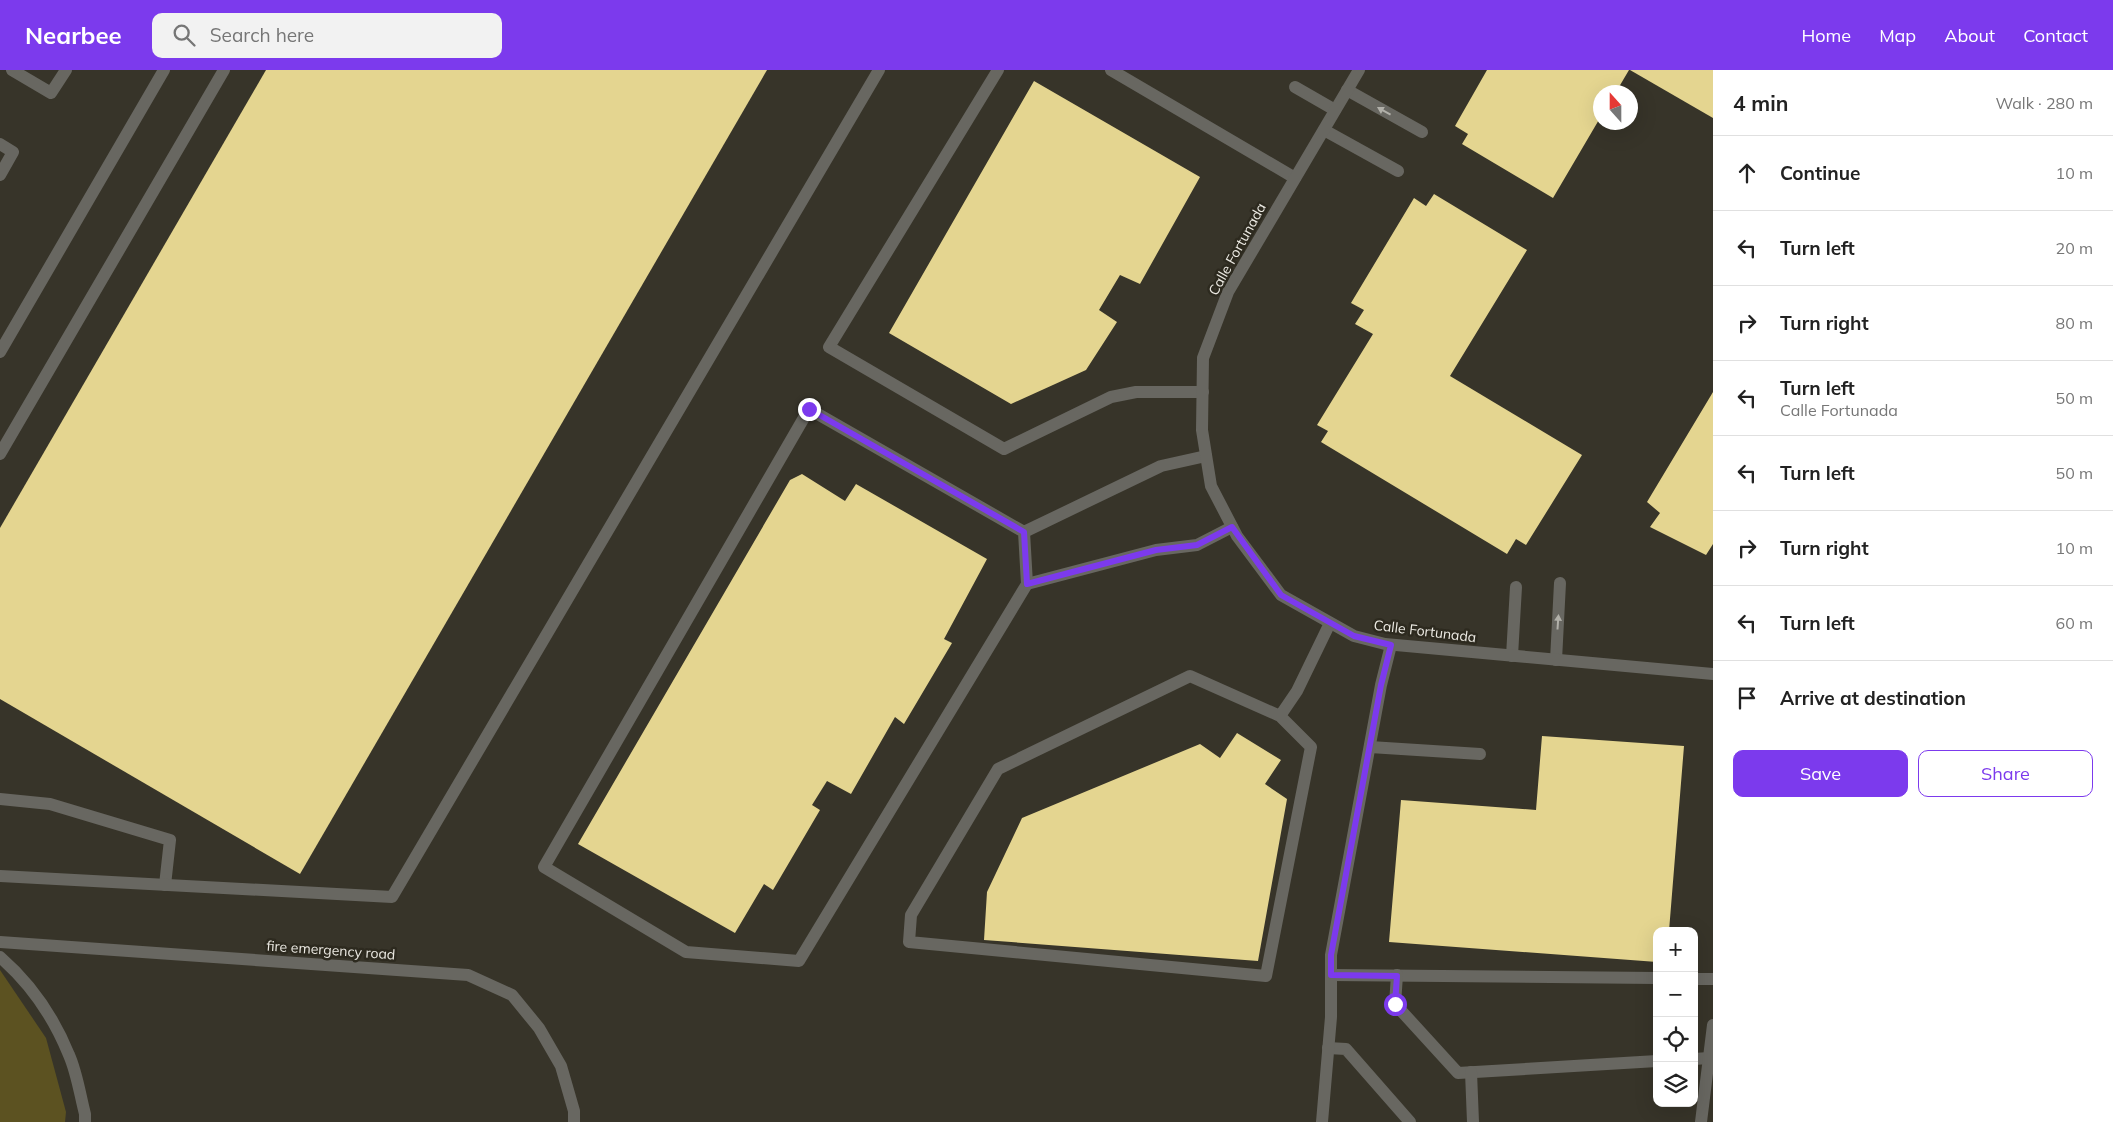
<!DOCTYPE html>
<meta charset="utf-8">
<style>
body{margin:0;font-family:Mulish,sans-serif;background:#f2f2f2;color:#222}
.controls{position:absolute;right:15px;bottom:15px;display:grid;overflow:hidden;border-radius:10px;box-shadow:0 5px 20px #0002}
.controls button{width:45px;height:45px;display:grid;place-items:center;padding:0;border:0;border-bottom:1px solid #e0e0e0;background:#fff;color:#222;font:25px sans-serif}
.compass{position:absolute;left:1593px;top:15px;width:45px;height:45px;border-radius:50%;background:#fff;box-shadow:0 5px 20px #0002;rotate:339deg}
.stop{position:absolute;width:15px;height:15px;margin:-11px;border:4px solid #7c3aed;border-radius:50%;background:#fff}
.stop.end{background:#7c3aed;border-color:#fff;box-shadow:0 1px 5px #0008}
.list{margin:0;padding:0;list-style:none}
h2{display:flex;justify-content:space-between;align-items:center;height:65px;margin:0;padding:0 20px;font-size:21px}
h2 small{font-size:16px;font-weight:400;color:#767676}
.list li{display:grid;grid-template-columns:32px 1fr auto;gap:15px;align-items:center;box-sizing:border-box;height:75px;padding:0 20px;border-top:1px solid #e0e0e0}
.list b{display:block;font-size:19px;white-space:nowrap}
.list p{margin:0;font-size:16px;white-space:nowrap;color:#767676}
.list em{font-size:16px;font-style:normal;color:#767676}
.actions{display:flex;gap:10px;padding:15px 20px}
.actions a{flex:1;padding:11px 0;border:1px solid #7c3aed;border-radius:10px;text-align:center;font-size:18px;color:#7c3aed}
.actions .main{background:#7c3aed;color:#fff}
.icon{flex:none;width:28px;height:28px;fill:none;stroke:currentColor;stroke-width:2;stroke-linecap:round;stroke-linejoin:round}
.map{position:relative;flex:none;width:1713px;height:1052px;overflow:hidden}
header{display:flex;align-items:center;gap:30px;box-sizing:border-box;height:70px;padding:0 25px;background:#7c3aed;color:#fff}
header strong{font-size:24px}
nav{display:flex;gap:28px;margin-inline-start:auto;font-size:18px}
.search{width:350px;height:45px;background:#f2f2f2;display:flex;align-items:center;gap:12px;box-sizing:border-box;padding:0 18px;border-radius:10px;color:#767676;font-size:19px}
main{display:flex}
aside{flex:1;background:#fff}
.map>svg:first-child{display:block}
</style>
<header>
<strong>Nearbee</strong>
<div class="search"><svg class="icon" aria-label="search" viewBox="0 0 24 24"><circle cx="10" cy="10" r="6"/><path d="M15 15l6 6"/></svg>Search here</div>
<nav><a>Home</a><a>Map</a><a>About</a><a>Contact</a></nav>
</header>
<main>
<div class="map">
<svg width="1713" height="1052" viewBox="0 0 1713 1052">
<rect width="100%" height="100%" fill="#373429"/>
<path fill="#5c5221" d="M0 900 46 968 66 1042 65 1052H0Z"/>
<g fill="#e4d590">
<path d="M266 0H767L300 804 0 629V458Z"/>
<path d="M1487 0H1629L1616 22H1600V48L1553 128 1462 74 1468 64 1455 56Z"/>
<path d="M1630 0H1713V48Z"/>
<path d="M1034 11 1200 107 1140 214 1120 205 1099 240 1117 252 1086 300 1011 334 889 263Z"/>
<path d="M1434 124 1527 180 1450 306 1582 385 1526 475 1516 469 1507 484 1321 372 1328 361 1317 355 1373 264 1355 254 1364 240 1351 233 1414 128 1426 136Z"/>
<path d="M1713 322V474L1706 485 1650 457 1660 443 1647 432Z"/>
<path d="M802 404 845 431 856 414 987 489 944 569 952 573 904 654 895 647 851 724 827 711 812 735 820 740 773 820 764 814 735 863 578 774 790 410Z"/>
<path d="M1237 663 1281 690 1265 714 1287 729 1258 891 984 870 987 822 1022 748 1200 674 1220 688Z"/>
<path d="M1542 666 1684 676 1669 861H1657V892L1389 872 1401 730 1536 740Z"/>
</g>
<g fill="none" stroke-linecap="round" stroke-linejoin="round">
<g stroke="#686761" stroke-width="12">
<path d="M12 0 51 23 66 0"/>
<path d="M998 0 829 277 1004 379 1111 327 1136 322H1203"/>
<path d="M1111 0 1295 108"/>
<path d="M1295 17 1335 40"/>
<path d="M1347 20 1422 62"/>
<path d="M1324 60 1398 101"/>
<path d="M0 74 13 82 0 105"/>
<path d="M0 282 164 0"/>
<path d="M0 384 224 0"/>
<path d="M1024 462 1027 514 799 891 686 882 544 797 809 339 1024 462 1161 396 1206 386"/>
<path d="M1027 514 1156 480 1197 475 1232 457"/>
<path d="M1512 586 1516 517"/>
<path d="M1556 590 1560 513"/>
<path d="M1280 646 1190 606 998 699 911 845 909 872 1266 906 1311 677 1280 646 1297 621 1330 553"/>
<path d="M1370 677 1480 684"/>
<path d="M0 729 50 734 170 770 165 815"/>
<path d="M0 806 392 827 879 0"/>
<path d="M0 872 468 905 512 925 539 958 561 996 574 1041V1052"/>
<path d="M0 887C30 913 54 948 69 985 77 1003 80 1025 85 1044V1052"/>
<path d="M1331 905 1657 908"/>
<path d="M1397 905 1395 934 1458 1003 1657 991"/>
<path d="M1694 909H1713"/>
<path d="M1328 978 1346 979 1410 1052"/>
<path d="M1694 989 1709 988"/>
<path d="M1471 1002 1473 1052"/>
<path d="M1322 1052 1331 947V885L1381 615 1391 575"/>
<path d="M1701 1052 1713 955"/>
</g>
<path stroke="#686761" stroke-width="12" d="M1359 0 1228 222 1203 288 1202 360 1211 416 1237 466 1281 525 1354 566 1385 574 1713 604"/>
</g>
<defs><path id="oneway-solid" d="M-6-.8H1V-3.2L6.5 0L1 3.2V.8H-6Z" transform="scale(1.25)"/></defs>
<g fill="#b1b0a9">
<use href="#oneway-solid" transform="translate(1384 41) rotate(-151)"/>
<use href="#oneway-solid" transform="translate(1558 552) rotate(-86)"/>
</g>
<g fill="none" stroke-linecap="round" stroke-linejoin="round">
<path stroke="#7c3aed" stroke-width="6" d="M809 339 1024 462 1027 514 1156 480 1197 475 1232 457 1281 525 1354 566 1391 575 1381 615 1331 885V905L1397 906 1395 934"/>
</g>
<g text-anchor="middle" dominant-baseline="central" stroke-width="5" stroke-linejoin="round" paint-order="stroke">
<g font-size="14" fill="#edebe4" stroke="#2d2a1f">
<text transform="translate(1237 179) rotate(-61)">Calle Fortunada</text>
<text transform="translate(1425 561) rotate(7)">Calle Fortunada</text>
<text transform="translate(331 880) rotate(4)">fire emergency road</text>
</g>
</g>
</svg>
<div class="controls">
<button>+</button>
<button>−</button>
<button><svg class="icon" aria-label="locate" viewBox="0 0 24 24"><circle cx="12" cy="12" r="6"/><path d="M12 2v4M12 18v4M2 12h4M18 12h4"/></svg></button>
<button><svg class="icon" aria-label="layers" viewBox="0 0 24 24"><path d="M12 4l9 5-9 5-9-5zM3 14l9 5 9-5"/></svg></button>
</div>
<svg class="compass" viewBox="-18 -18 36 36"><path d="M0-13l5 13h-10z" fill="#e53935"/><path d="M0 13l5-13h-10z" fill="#767676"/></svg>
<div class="stop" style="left:1395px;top:934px"></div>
<div class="stop end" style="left:809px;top:339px"></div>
</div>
<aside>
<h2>4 min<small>Walk · 280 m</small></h2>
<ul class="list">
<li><svg class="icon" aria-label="ahead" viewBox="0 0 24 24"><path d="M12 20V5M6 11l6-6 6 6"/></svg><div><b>Continue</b></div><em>10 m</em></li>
<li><svg class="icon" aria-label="left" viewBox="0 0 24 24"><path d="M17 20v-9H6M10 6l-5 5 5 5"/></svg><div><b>Turn left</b></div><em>20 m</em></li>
<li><svg class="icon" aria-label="right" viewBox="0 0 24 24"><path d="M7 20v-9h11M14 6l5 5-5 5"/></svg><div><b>Turn right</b></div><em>80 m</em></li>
<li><svg class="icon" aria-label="left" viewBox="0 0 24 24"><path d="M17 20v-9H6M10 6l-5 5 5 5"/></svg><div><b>Turn left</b><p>Calle Fortunada</p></div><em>50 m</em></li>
<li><svg class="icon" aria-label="left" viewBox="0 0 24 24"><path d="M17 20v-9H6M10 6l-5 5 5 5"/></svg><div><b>Turn left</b></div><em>50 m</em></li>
<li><svg class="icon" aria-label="right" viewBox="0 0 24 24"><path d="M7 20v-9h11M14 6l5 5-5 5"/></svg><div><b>Turn right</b></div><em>10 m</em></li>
<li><svg class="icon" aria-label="left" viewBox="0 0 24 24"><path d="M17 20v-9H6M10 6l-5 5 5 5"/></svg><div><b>Turn left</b></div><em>60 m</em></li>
<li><svg class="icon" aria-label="arrive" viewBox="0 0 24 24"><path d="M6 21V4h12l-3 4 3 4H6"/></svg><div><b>Arrive at destination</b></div></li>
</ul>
<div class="actions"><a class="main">Save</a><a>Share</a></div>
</aside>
</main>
